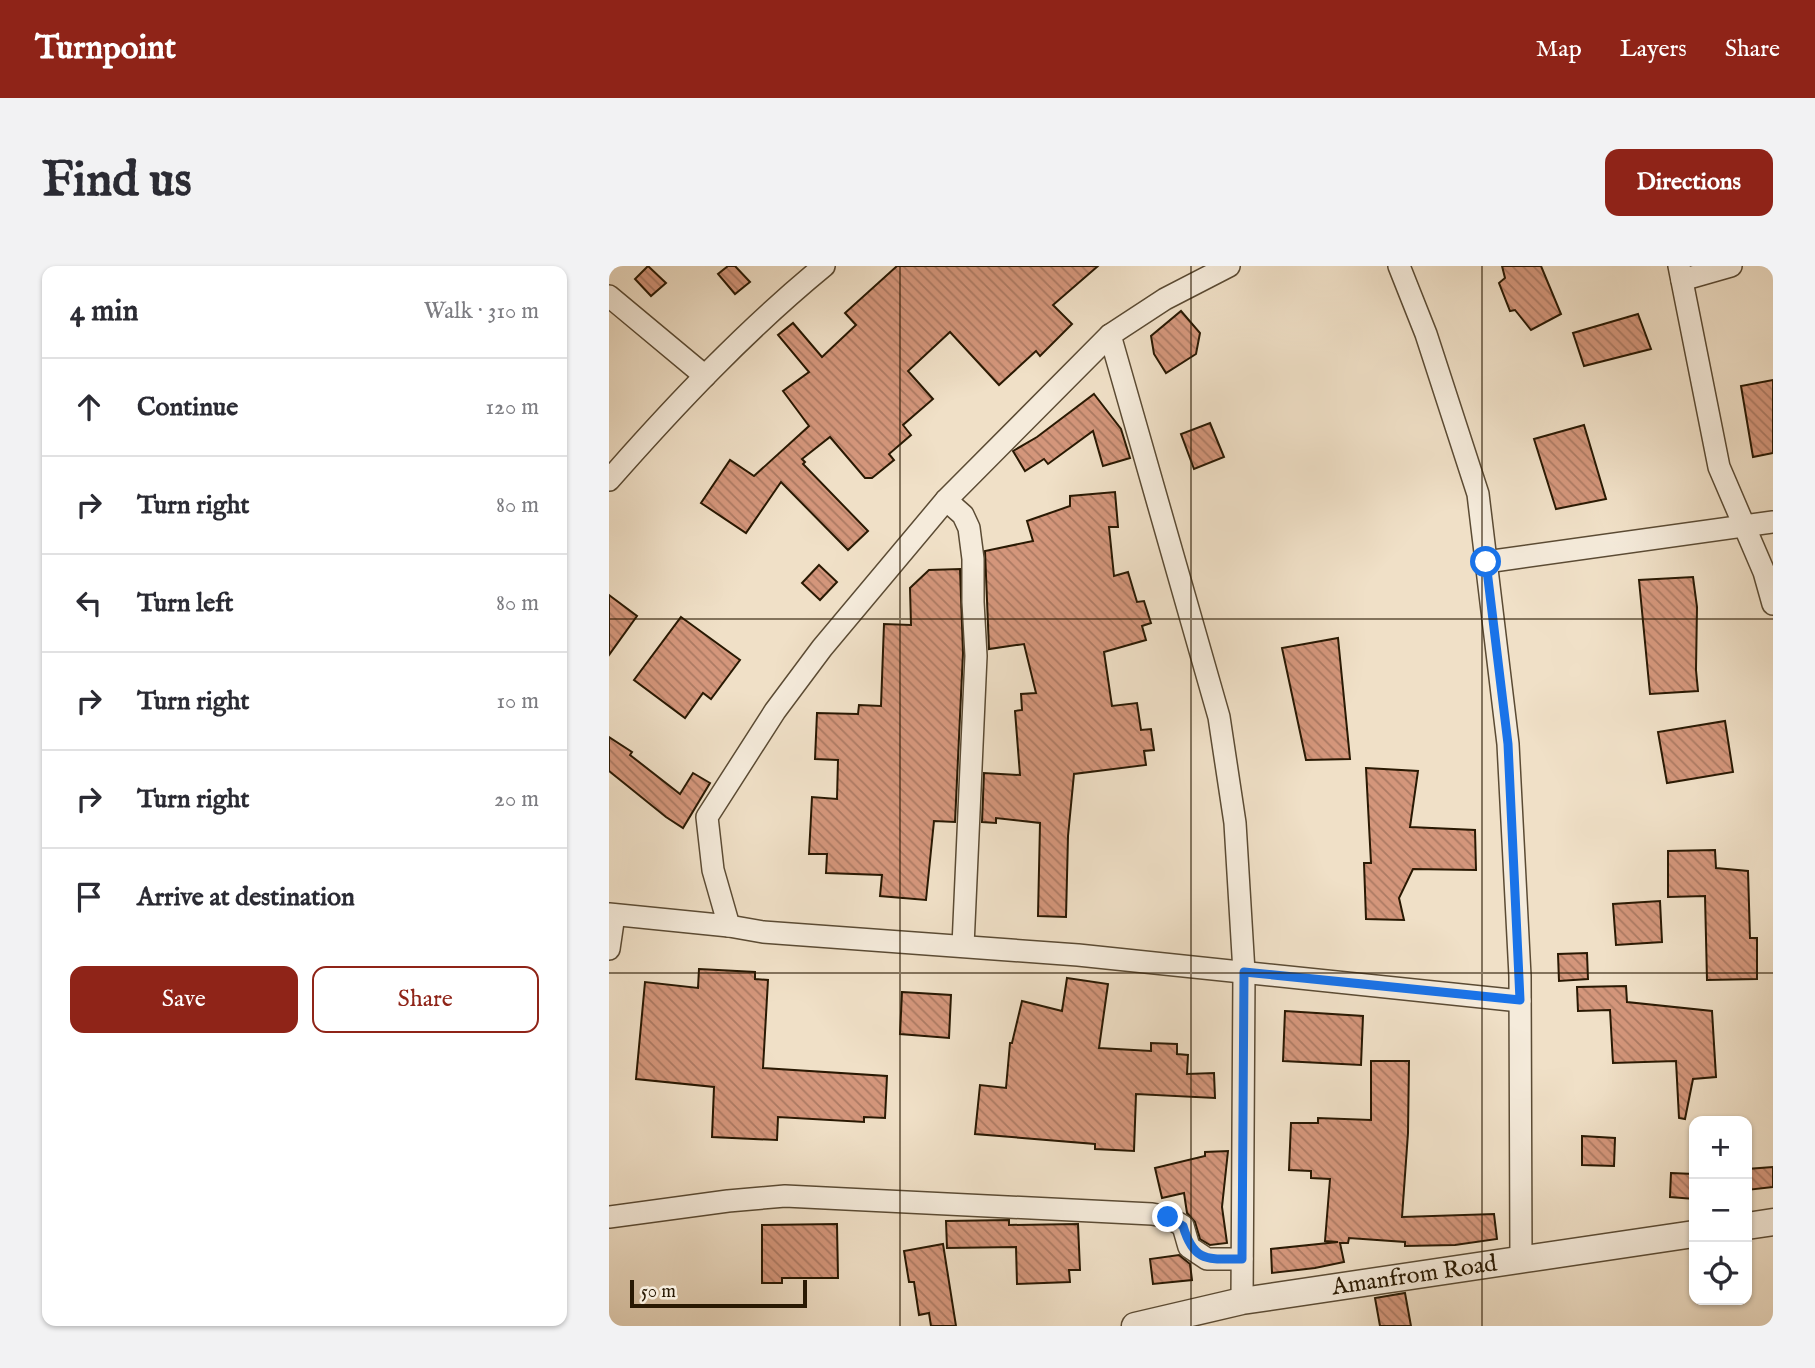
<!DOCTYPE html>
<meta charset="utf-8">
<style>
body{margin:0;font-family:"IM FELL English",serif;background:#f2f2f3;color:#2b2b33}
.controls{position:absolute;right:21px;bottom:21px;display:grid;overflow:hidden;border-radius:14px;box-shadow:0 2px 5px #0004}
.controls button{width:63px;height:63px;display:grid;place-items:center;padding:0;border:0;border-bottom:2px solid #e1e1e2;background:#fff;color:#2b2b33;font:35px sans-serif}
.scale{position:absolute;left:21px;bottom:18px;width:177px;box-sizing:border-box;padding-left:7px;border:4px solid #291903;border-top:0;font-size:19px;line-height:24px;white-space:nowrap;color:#291903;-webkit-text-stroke:5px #f5ebdb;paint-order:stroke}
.stop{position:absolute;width:21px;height:21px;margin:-16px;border:5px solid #1a73e8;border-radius:50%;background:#fff}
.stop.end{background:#1a73e8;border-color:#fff;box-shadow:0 2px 7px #0008}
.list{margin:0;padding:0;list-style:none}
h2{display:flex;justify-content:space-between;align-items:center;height:91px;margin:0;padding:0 28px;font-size:30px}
h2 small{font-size:23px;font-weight:400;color:#7c7c81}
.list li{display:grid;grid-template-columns:46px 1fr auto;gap:21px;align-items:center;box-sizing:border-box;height:98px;padding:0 28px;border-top:2px solid #e1e1e2}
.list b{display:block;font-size:26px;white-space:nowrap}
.list em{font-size:23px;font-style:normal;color:#7c7c81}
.actions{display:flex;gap:14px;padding:21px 28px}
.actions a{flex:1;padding:16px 0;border:2px solid #8f2418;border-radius:14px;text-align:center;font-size:24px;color:#8f2418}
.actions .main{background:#8f2418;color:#fff}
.icon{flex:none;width:38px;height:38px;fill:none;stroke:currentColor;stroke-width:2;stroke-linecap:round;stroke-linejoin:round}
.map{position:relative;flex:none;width:1164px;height:1060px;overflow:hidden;border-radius:14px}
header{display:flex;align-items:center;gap:42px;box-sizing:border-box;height:98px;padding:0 35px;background:#8f2418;color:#fff}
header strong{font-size:33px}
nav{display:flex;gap:38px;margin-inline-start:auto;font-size:24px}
.intro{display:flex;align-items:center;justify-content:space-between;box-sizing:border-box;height:168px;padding:0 42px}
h1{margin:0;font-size:49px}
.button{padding:18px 32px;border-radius:14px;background:#8f2418;color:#fff;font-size:24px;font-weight:700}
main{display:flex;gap:42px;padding:0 42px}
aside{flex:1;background:#fff;border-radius:14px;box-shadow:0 2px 5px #0004}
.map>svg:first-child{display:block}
</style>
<header>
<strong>Turnpoint</strong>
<nav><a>Map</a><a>Layers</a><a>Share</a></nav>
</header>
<div class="intro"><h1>Find us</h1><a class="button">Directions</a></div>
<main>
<aside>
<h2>4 min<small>Walk · 310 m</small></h2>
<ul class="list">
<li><svg class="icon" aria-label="ahead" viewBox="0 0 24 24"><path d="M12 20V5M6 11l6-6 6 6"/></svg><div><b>Continue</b></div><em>120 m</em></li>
<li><svg class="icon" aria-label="right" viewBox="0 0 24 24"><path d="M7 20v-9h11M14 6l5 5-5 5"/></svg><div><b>Turn right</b></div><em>80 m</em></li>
<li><svg class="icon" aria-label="left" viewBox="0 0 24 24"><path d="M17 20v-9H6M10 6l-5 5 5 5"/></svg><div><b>Turn left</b></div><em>80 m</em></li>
<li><svg class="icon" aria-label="right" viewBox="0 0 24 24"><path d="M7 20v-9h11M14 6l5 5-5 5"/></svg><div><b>Turn right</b></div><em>10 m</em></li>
<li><svg class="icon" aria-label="right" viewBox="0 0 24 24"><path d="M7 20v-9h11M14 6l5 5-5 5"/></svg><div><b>Turn right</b></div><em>20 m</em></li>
<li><svg class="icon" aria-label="arrive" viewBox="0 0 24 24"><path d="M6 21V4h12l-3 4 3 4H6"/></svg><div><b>Arrive at destination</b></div></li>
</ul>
<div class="actions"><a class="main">Save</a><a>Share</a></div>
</aside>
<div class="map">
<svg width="1164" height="1060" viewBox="0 0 1164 1060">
<defs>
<pattern id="building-back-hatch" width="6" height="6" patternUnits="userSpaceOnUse" patternTransform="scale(1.75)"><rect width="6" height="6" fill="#d4967b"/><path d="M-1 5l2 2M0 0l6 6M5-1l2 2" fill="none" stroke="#ac7a63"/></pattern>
</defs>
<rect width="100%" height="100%" fill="#f0e0c7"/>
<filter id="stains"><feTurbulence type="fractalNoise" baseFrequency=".00286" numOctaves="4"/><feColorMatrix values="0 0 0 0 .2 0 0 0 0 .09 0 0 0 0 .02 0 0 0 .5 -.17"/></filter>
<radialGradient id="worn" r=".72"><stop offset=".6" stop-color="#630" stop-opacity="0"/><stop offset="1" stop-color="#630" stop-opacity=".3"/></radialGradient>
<g fill="url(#building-back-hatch)" stroke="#291903" stroke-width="2">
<path d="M39 0 57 17 42 30 26 13Z"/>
<path d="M119 0H126L141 16 126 28 109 8Z"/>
<path d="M288 0H489L444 39 463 58 431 90 427 85 390 119 341 66 299 105 324 133 294 159 302 169 280 188 285 194 263 212H256L221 171 193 193 196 196 194 198 259 265 239 284 172 216 137 267 92 237 121 194 145 210 200 160 174 125 200 106 169 69 184 57 213 91 247 59 236 47Z"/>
<path d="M893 0H932L952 48 922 64 906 44 901 45 890 17 896 12Z"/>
<path d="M572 45 591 67 587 88 557 107 545 88 542 70Z"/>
<path d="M1029 48 1042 83 975 100 964 67Z"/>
<path d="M1164 114V187L1144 191 1132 120Z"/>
<path d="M485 128 512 163 521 192 494 200 484 165 439 198 435 193 416 205 404 185 428 171Z"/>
<path d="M601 157 615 191 585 203 572 168Z"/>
<path d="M975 159 997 233 947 243 925 173Z"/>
<path d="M506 226 509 261H500L505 310 519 306 528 336 535 335 542 357 533 360 537 374 495 386 503 440 528 437 532 464 542 463 545 484 535 485 537 499 465 508 459 570 457 651 429 650 431 557 387 552V557L373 556 375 507 411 509 406 445 413 444 412 428 427 427 415 378 380 383 376 285 424 275 418 255 461 240V230Z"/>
<path d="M210 299 228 316 211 334 193 317Z"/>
<path d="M351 303 354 387 346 556 325 555 317 634 271 630 273 609 217 607 218 588H200L203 531 228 533 229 494 206 493 208 447 249 448 250 439 272 440 275 358 302 359 301 322 320 304Z"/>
<path d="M1084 311 1088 341 1087 404 1089 425 1041 428 1030 314Z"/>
<path d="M0 329 28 350 0 389Z"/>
<path d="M72 351 131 394 102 433 94 427 76 452 25 414Z"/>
<path d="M729 372 741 493 697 494 673 382Z"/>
<path d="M1116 455 1124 506 1058 517 1049 466Z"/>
<path d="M0 471 23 486 21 489 71 528 84 507 101 517 74 562 57 551 0 505Z"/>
<path d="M757 502 809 505 801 561 866 564 867 604 804 603 790 632 795 654 757 653 755 597H762Z"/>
<path d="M1106 584 1107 602 1139 605 1141 672H1148V713L1098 714 1096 630 1059 631V585Z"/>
<path d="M1051 635 1053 676 1007 679 1004 638Z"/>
<path d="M978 687 979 713 950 715 949 688Z"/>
<path d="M90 703 146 706V713L159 714 154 802 278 810 276 852 255 851V856L169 851 168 874 103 871 105 821 27 813 36 716 89 722Z"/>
<path d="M458 712 499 718 490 782 542 785V777L568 778V788L579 789 578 808 605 807 606 832 527 828 525 885 486 883V878L366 868 371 819 397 822 401 777H403L413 735 453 745Z"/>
<path d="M1017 720 1018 736 1103 745 1107 811 1084 813 1076 853 1070 852 1067 795 1004 797 1001 744 969 745 968 721Z"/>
<path d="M293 726 342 729 340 772 291 768Z"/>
<path d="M676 745 754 750 752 799 674 795Z"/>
<path d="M762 795H800L799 867 793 951 885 948 888 973 846 979 796 980V976L740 972 739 977H731L735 996 706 1002 663 1007 662 983 729 976 716 975 721 913 702 912V905L680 904 682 857H709V852L762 854Z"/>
<path d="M973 870 1006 872 1005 900 973 899Z"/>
<path d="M619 885 613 941 618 977 601 979 591 973 586 956 578 947 575 927 553 932 546 902 596 890V886Z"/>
<path d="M1164 901V921L1138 924V903Z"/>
<path d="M1062 907 1085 908V933L1061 931Z"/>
<path d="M400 954V959L469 958 471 1004H460L461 1016 408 1018 407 981 338 982 337 955Z"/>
<path d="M228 958 229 1012H173V1017H153V959Z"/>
<path d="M334 978 347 1060H322L320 1047 310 1049 305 1016H300L295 985Z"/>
<path d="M570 989 581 998 583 1014 544 1018 541 993Z"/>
<path d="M796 1027 802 1060H771L766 1032Z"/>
</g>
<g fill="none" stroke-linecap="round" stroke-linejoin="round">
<defs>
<g id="minor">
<path d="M790 0 817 68 869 228 899 478 911 710 912 994"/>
<path d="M1070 0 1110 201 1155 306 1164 338"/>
<path d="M1073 14 1122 0"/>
<path d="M0 30 96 110"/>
<path d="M501 69 610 451 626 557 635 706 633 1035"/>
<path d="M0 214C67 138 137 64 215 0"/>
<path d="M337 234 354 249 360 262 364 293V336L367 390 354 680"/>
<path d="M877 296 1164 256"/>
<path d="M0 648 120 660 154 666 469 689 911 735"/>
<path d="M120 660 104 604 98 551 166 445 213 382 337 234 501 69 556 33 620 0"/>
<path d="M0 683 5 649"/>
<path d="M0 951 119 935 176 930 543 948 559 951 574 960 580 981 598 993H633"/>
</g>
<g id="tertiary">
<path d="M1138 960 1164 956"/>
<path id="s1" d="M526 1060 633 1035 1085 968"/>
</g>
</defs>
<use href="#minor" stroke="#5b4b34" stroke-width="24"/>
<use href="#tertiary" stroke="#5b4b34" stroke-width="29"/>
<use href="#minor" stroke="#f5ebdb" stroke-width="21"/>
<use href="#tertiary" stroke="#f5ebdb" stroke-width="26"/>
</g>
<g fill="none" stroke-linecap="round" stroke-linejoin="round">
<path stroke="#1a73e8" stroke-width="9" d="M559 951 574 960C585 997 599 993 633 993L635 706 911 734 899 478 877 296"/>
</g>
<path fill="none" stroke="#291903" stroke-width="2" stroke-opacity="0.55" d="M291 0V1060M582 0V1060M873 0V1060M0 353H1164M0 707H1164"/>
<g text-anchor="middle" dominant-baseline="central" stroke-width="5" stroke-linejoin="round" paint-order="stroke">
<g font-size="24" fill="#291903" stroke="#f5ebdb">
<text stroke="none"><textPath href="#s1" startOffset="284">Amanfrom Road</textPath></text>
</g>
</g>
<rect width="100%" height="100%" filter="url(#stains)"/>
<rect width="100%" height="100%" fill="url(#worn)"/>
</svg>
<div class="controls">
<button>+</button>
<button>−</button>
<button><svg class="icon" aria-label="locate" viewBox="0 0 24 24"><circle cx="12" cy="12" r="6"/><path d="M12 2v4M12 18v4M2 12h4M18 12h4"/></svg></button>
</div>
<div class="scale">50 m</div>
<div class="stop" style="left:877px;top:296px"></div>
<div class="stop end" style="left:559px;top:951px"></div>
</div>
</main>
